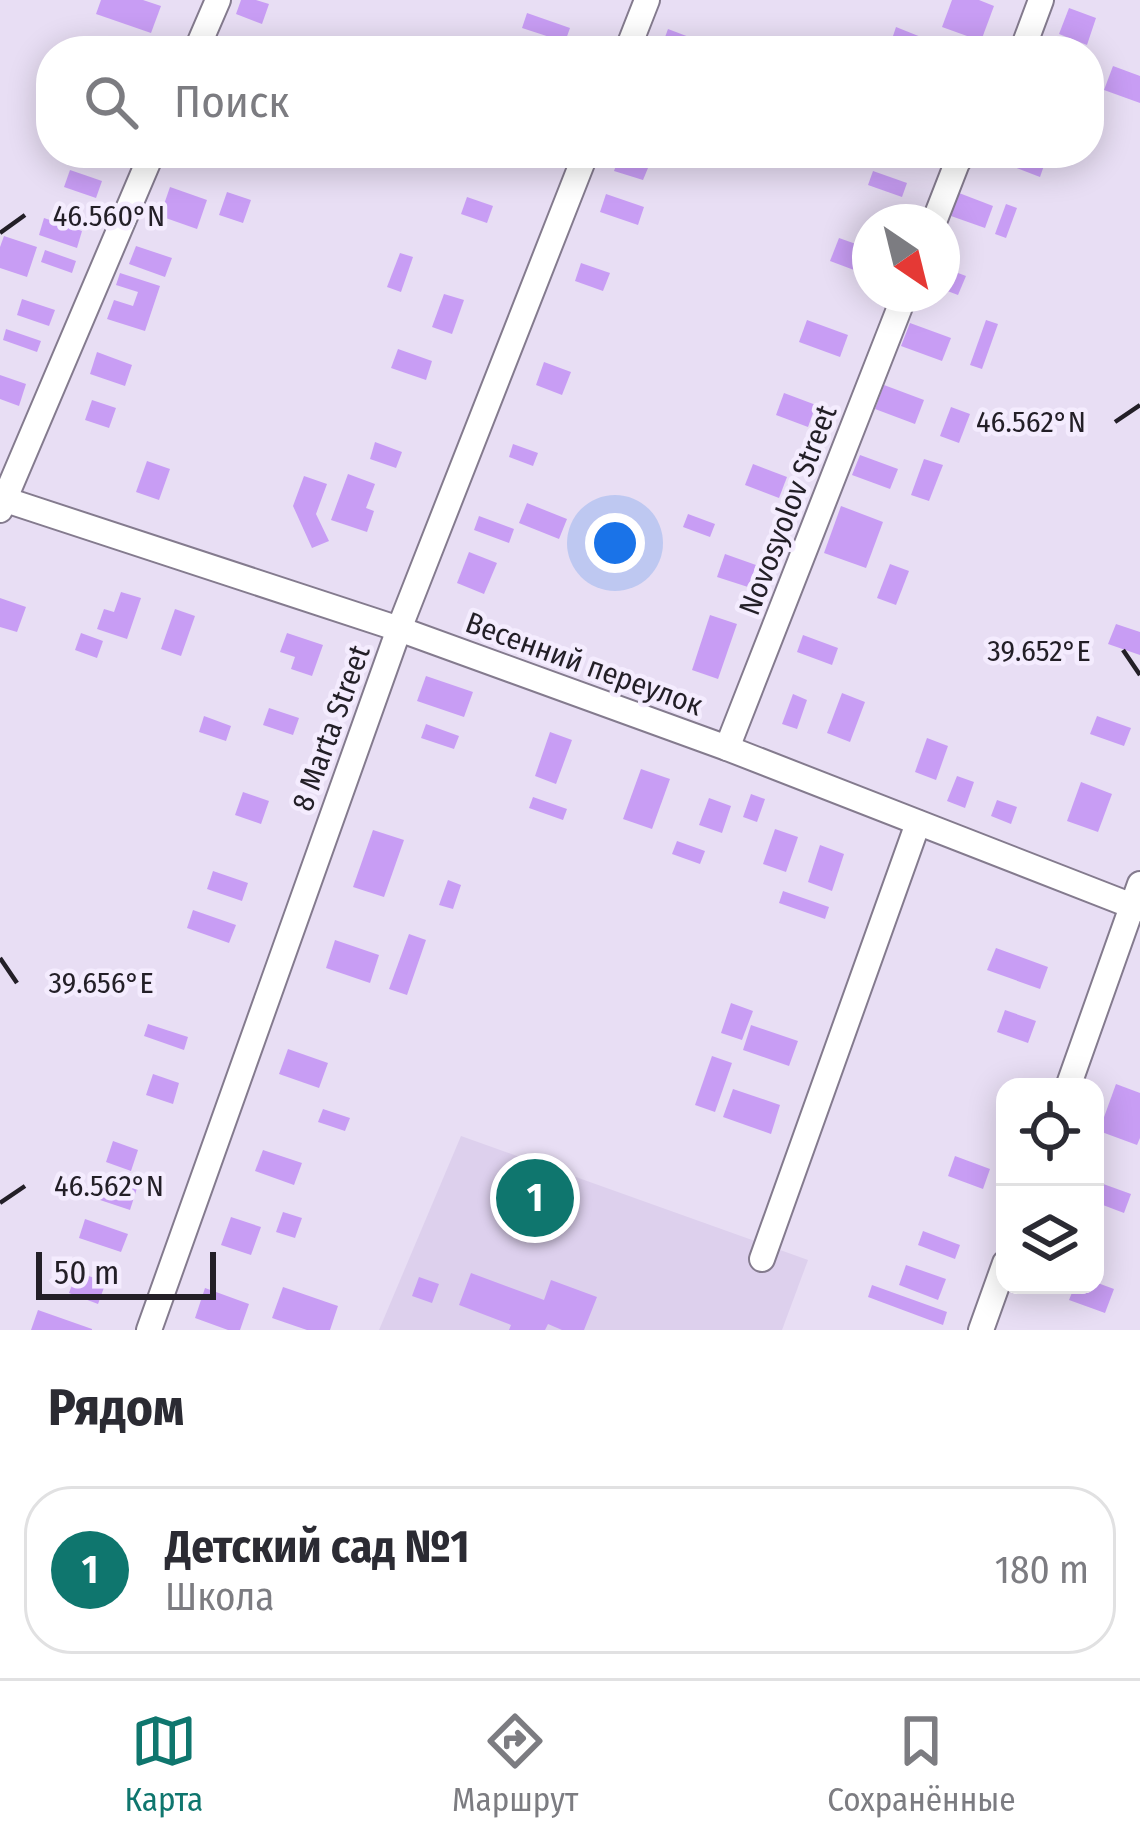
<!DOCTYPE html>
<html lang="ru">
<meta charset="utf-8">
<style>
body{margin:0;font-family:"Fira Sans Condensed",sans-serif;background:#f2f2f3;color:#2b2b33}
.controls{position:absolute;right:36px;bottom:36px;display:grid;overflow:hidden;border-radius:24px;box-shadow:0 6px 30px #0003}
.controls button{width:108px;height:108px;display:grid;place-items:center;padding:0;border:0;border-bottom:3px solid #e1e1e2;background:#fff;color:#2b2b33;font:60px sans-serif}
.compass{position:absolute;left:852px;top:204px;width:108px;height:108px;border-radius:50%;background:#fff;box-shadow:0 6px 30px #0003;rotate:145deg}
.scale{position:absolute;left:36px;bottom:30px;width:180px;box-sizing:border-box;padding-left:12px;border:6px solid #231f27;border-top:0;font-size:33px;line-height:42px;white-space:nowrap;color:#231f27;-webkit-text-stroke:9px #f4ecfe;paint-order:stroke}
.you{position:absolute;left:615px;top:543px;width:42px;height:42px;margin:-30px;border:9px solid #fff;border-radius:50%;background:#1a73e8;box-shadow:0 0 0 18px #1a73e833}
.badge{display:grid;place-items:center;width:78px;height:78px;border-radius:50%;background:#0f766e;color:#fff;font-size:39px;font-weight:700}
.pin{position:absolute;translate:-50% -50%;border:6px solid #fff;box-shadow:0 3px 12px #0006}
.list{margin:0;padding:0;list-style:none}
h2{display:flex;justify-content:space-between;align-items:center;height:156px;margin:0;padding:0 48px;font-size:51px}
h2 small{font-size:39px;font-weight:400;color:#7c7c81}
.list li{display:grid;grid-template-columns:78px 1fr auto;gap:36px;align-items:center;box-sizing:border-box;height:168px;margin:0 24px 24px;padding:0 24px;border:3px solid #e1e1e2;border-radius:48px}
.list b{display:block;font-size:45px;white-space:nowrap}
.list p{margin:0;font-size:39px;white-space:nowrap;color:#7c7c81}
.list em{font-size:39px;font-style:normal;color:#7c7c81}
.icon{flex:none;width:66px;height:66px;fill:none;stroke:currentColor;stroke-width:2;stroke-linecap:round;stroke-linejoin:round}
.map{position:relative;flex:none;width:1140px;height:1330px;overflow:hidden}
.search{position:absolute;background:#fff;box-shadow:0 6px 30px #0003;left:36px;right:36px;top:36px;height:132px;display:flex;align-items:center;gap:30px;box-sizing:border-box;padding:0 42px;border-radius:48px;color:#7c7c81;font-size:45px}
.sheet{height:348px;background:#fff}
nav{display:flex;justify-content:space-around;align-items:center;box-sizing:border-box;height:168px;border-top:3px solid #e1e1e2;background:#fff;font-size:33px;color:#7c7c81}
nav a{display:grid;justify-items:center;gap:6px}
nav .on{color:#0f766e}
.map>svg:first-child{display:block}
</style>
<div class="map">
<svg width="1140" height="1330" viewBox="0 0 1140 1330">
<rect width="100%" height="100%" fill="#e8def4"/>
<path fill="#ddd0ed" d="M461 1136 808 1260 782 1330H379Z"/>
<g fill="#c89df4">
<path d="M101 0H143L161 6 151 33 96 14Z"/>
<path d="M241 0H256L269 4 262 24 236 14Z"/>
<path d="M952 0H979L994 6 981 41 942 27Z"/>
<path d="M1069 8 1096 18 1087 45 1059 34Z"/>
<path d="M527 13 570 28 565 42 522 28Z"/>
<path d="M896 27 921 37 916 51 891 42Z"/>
<path d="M668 29 697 40 693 51H660Z"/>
<path d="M1113 66 1140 76V103L1104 90Z"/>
<path d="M1010 153H1045L1048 154 1040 177 1006 164Z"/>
<path d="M619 158 648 168 643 180 614 171Z"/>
<path d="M70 170 102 181 96 198 64 187Z"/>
<path d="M873 171 907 183 902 197 868 185Z"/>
<path d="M170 187 207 200 197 229 160 216Z"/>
<path d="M227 192 251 200 243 223 219 215Z"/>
<path d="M959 193 993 206 985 228 951 216Z"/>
<path d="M606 194 644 207 638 225 600 212Z"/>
<path d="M467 197 493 206 487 223 461 214Z"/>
<path d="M1006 204 1017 208 1006 238 995 234Z"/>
<path d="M44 218 82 231 77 248 39 235Z"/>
<path d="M4 236 37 247 27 277 0 268V247Z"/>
<path d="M839 238 870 249V276L830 261Z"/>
<path d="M136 246 172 258 165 277 129 264Z"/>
<path d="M45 250 76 261 72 273 41 262Z"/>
<path d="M400 253 413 257 401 292 387 287Z"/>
<path d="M581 263 610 273 603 291 575 281Z"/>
<path d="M942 267 966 276 958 295 942 289Z"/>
<path d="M120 273 160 286 145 331 107 319 114 300 133 306 138 292 116 285Z"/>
<path d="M444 294 464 300 452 334 432 327Z"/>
<path d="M22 299 55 310 49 326 17 315Z"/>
<path d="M807 320 848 335 840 357 799 342Z"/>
<path d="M986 320 998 324 982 369 970 365Z"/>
<path d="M910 323 951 338 942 361 901 346Z"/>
<path d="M6 329 41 341 37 352 3 340Z"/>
<path d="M398 349 432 361 426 380 391 368Z"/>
<path d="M97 352 132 365 125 386 90 374Z"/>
<path d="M544 362 571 372 562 395 536 385Z"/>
<path d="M0 375 26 384 19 406 0 399Z"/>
<path d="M884 385 924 400 915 424 875 409Z"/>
<path d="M784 393 816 405 808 427 776 415Z"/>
<path d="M92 400 116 408 109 428 85 420Z"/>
<path d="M951 407 970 414 959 443 940 436Z"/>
<path d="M375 442 402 452 396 468 370 459Z"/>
<path d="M513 444 538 453 533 466 509 457Z"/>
<path d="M860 455 898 469 890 489 852 475Z"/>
<path d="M924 459 943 465 929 501 911 495Z"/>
<path d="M147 461 170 469 159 500 136 492Z"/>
<path d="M753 464 787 477 779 498 745 485Z"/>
<path d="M348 474 375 484 366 508 374 511 367 532 331 520Z"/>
<path d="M304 476 327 484 316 514 329 541 312 548 293 506Z"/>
<path d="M527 503 567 519 559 539 519 523Z"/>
<path d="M841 506 883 522 866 568 824 553Z"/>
<path d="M688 514 715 524 710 537 683 527Z"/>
<path d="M479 516 514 529 509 543 474 530Z"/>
<path d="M469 552 497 563 484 594 457 583Z"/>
<path d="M725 554 756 565 748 587 717 577Z"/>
<path d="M890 564 909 571 896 605 877 598Z"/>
<path d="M121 592 141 598 127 639 97 629 104 609 114 612Z"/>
<path d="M0 598 26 607 17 632 0 627Z"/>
<path d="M175 609 195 616 181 656 161 649Z"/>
<path d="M710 615 737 624 718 679 692 670Z"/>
<path d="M1116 624 1140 632V655L1108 644Z"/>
<path d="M81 633 103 641 97 658 75 650Z"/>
<path d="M287 633 323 645 312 676 291 669 295 657 280 652Z"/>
<path d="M803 635 838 648 832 665 797 652Z"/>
<path d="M426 676 473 692 464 717 417 701Z"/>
<path d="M842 693 865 702 850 742 827 733Z"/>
<path d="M793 694 807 700 797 729 782 724Z"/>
<path d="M269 708 299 718 293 735 263 725Z"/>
<path d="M204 716 231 726 226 741 199 732Z"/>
<path d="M1097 716 1131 728 1124 746 1090 734Z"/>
<path d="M426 724 459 736 454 749 421 738Z"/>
<path d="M550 732 572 740 556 784 535 776Z"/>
<path d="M927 738 948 746 936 780 915 772Z"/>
<path d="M641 769 670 779 652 829 623 819Z"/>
<path d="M957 776 974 782 965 808 947 801Z"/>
<path d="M1081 782 1112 794 1098 832 1067 821Z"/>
<path d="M243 792 269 801 261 824 235 815Z"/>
<path d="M751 794 765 799 757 822 743 817Z"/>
<path d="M533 797 567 809 563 820 529 808Z"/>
<path d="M709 798 731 806 722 833 699 825Z"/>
<path d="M997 800 1017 807 1011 824 991 816Z"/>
<path d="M775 829 798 837 786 872 763 864Z"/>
<path d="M373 830 404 840 384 897 353 887Z"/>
<path d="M677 841 705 851 700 864 672 854Z"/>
<path d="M820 845 844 854 832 891 808 882Z"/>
<path d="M213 871 248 883 242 901 207 889Z"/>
<path d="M448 880 461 885 453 909 439 905Z"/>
<path d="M783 891 829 907 825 919 779 903Z"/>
<path d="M193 910 236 925 229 943 187 928Z"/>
<path d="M409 934 426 940 407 995 389 989Z"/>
<path d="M335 940 379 955 370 983 326 968Z"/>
<path d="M996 948 1048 967 1040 989 987 970Z"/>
<path d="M731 1003 753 1011 742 1040 721 1033Z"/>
<path d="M1005 1010 1036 1021 1028 1043 997 1032Z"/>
<path d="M148 1024 188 1037 184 1050 144 1036Z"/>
<path d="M751 1025 798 1041 789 1066 743 1050Z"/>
<path d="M288 1049 328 1063 319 1088 279 1074Z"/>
<path d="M712 1056 732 1063 715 1112 695 1105Z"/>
<path d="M153 1074 179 1083 173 1104 146 1095Z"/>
<path d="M1116 1084 1140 1093V1138L1137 1145 1099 1131Z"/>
<path d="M733 1089 780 1105 771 1134 723 1117Z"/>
<path d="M323 1109 350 1118 345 1131 318 1122Z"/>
<path d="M113 1141 138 1150 131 1171 106 1162Z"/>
<path d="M263 1150 302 1163 294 1185 255 1171Z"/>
<path d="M955 1156 990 1169 983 1189 948 1176Z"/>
<path d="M109 1175 138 1185 130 1210 100 1200Z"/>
<path d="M1095 1181 1131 1194 1124 1213 1095 1202Z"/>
<path d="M283 1212 302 1218 295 1238 276 1232Z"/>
<path d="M231 1217 261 1227 251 1255 221 1245Z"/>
<path d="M85 1219 128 1234 121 1252 79 1238Z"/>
<path d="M923 1231 960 1245 955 1259 918 1245Z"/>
<path d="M906 1265 946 1279 938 1300 899 1285Z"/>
<path d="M77 1272 106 1282 98 1304 69 1293Z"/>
<path d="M471 1273 544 1300 551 1280 597 1297 584 1330H562L548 1324 545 1330H509L511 1325 459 1305Z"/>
<path d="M419 1277 439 1284 432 1303 412 1296Z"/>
<path d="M1095 1282 1114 1289 1105 1313 1069 1300 1075 1285H1095Z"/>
<path d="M872 1285 947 1312 943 1325 868 1297Z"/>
<path d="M283 1287 338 1306 330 1330H307L272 1318Z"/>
<path d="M205 1288 249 1304 240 1330H228L195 1318Z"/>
<path d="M38 1310 92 1329V1330H31Z"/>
</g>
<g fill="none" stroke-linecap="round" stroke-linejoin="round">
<defs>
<g id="minor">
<path d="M196 51 218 0"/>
<path d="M627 51 647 0"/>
<path d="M1022 51 1041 0"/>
<path d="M934 222 957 163 964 153"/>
<path d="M0 498 399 629 727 748 1140 909"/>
<path d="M0 510 152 153"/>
<path d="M727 748 905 294"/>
<path d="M1068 1087 1140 884"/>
<path d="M762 1259 918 823"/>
<path d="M149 1330 399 629 586 153"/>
<path d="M981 1330 1005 1263"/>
</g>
</defs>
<use href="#minor" stroke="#847b8e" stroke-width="28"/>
<use href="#minor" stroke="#fff" stroke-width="24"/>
</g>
<path fill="none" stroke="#231f27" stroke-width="4.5" d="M0 233 25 215M1115 422 1140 405M1123 650 1140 675M0 958 17 983M0 1203 25 1186"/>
<g text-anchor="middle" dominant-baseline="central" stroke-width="9" stroke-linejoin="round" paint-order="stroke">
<g font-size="30" fill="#231f27" stroke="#f4ecfe">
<text transform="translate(788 510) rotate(-69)">Novosyolov Street</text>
<text transform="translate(584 664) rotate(20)">Весенний переулок</text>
<text transform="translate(331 728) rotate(-70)">8 Marta Street</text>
</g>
</g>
<g font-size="30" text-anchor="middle" fill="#231f27" stroke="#f4ecfe" stroke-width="9" stroke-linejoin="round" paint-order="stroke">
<text x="109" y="226">46.560°N</text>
<text x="1031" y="432">46.562°N</text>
<text x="1039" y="661">39.652°E</text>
<text x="101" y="993">39.656°E</text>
<text x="109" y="1196">46.562°N</text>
</g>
</svg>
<div class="controls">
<button><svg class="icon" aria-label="locate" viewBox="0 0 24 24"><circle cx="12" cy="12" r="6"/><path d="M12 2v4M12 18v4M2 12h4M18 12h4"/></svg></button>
<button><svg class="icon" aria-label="layers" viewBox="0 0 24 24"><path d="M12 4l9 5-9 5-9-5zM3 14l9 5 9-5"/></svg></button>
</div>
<svg class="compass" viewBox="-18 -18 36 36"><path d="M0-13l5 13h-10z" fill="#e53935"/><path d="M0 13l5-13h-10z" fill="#7c7c81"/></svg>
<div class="scale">50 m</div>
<div class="you"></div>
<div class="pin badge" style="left:535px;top:1198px">1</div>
<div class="search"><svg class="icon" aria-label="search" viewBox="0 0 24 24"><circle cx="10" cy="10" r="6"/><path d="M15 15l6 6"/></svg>Поиск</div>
</div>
<section class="sheet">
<h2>Рядом<small></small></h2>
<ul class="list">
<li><span class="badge">1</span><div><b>Детский сад №1</b><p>Школа</p></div><em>180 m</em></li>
</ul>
</section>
<nav>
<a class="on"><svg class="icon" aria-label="map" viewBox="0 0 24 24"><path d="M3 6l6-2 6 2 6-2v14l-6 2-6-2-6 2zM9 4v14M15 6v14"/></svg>Карта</a>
<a><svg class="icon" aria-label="directions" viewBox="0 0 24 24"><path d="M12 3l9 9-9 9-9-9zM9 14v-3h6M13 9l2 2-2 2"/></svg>Маршрут</a>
<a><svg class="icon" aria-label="saved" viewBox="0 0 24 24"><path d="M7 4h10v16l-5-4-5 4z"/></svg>Сохранённые</a>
</nav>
